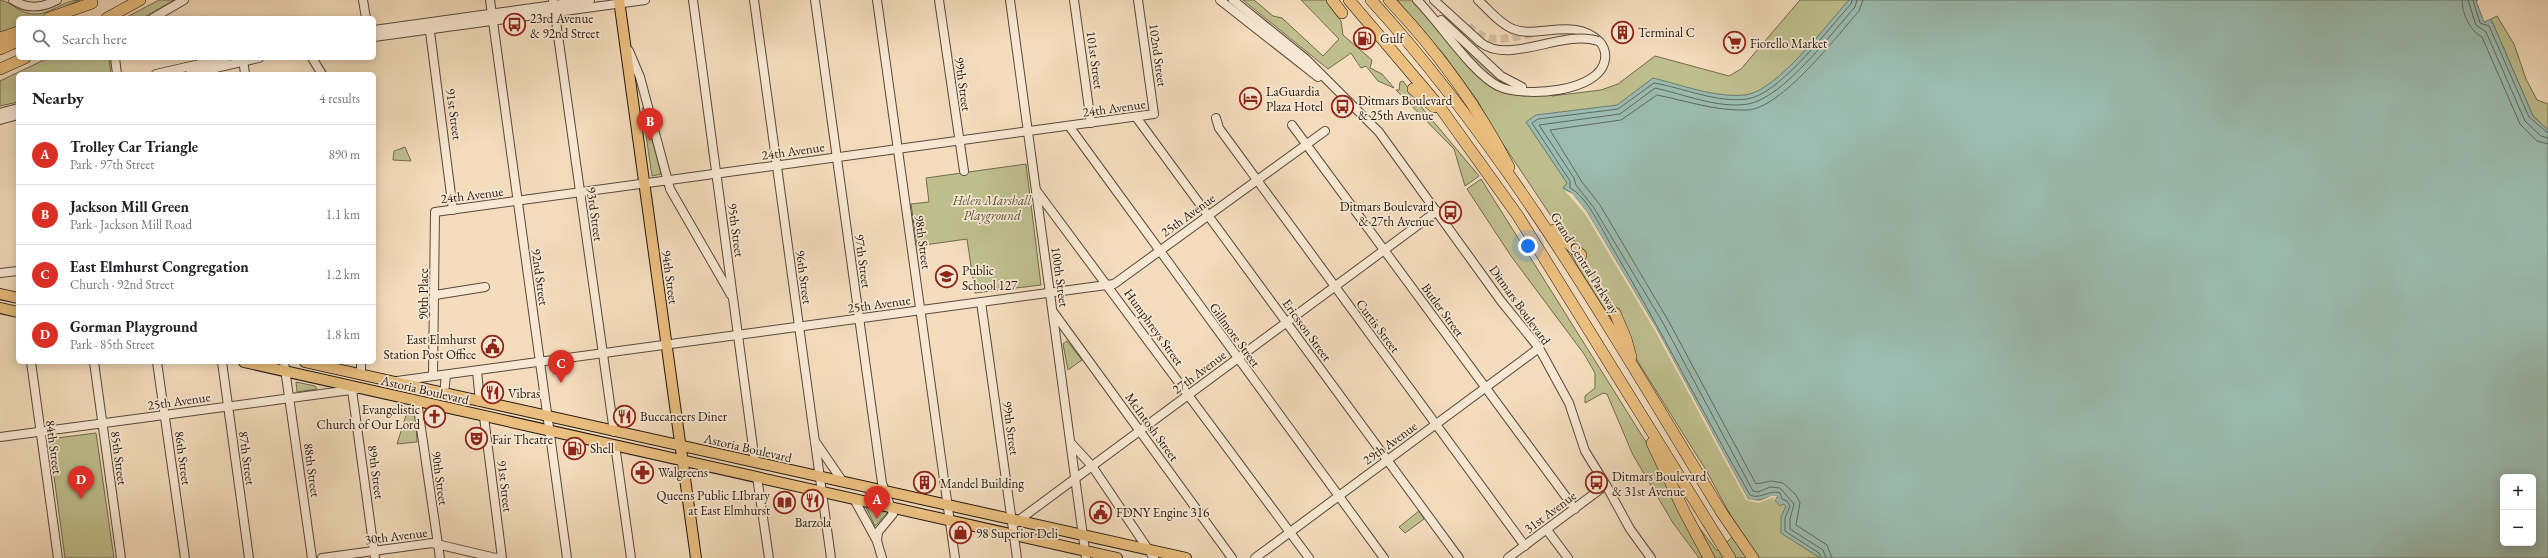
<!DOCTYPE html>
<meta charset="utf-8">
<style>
body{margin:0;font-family:"EB Garamond",serif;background:#f2f2f2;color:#202124}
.controls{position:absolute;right:12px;bottom:12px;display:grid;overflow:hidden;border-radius:6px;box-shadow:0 2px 10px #0003}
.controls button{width:36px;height:36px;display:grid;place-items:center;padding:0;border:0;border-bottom:1px solid #e0e0e0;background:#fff;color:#202124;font:20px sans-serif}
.you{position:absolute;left:1528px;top:246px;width:14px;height:14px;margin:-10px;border:3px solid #fff;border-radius:50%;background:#1a73e8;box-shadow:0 0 0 6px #1a73e833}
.badge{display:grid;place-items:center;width:26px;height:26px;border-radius:50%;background:#d93025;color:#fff;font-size:13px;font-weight:700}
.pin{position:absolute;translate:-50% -33px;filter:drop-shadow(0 1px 2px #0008)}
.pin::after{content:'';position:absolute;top:21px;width:14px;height:12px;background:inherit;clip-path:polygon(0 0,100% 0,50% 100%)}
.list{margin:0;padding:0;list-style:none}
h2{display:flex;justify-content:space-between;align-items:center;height:52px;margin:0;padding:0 16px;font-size:17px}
h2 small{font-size:13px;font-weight:400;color:#757577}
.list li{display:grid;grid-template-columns:26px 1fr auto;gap:12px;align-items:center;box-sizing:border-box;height:60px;padding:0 16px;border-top:1px solid #e0e0e0}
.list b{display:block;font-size:15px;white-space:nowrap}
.list p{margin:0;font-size:13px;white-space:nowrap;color:#757577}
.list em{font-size:13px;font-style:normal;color:#757577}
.icon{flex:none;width:22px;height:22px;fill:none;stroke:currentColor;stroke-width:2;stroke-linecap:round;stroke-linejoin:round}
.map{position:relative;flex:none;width:2548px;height:558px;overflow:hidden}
.search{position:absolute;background:#fff;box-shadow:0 2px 10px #0003;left:16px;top:16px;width:360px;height:44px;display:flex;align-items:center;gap:10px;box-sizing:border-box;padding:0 14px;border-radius:6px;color:#757577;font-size:15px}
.panel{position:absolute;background:#fff;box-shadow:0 2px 10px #0003;left:16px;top:72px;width:360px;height:292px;border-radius:6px}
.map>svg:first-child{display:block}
</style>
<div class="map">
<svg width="2548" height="558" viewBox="0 0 2548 558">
<rect width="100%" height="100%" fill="#f4dcbc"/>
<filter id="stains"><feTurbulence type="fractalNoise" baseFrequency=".005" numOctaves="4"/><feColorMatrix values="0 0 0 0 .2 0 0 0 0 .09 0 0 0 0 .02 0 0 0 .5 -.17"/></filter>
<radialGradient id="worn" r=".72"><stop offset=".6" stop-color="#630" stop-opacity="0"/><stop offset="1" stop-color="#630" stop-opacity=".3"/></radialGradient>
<g fill="#bfbf8e" stroke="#706a4e">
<path d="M0 0C15 3 18 15 38 14 54 12 64 0 80 0L40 18H18V28L0 34Z"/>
<path d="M159 0H174L143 18H125Z"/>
<path d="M1243 0H1254L1273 16 1282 18 1323 56 1339 39 1301 0H1327L1341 21 1343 35 1372 60 1370 68 1382 74 1394 88 1378 81 1366 66 1361 68 1351 53 1328 69Z"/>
<path d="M1397 0H1412L1425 11 1457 52 1464 46 1501 82 1522 96 1549 94 1552 96 1601 90 1618 84 1655 56 1729 76 1741 69 1800 0H2118L1858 558H1710L1698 526 1717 551 1739 531 1706 470 1577 265 1553 219 1497 135 1477 100 1445 56Z"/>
<path d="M2497 16 2514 44 2526 79 2537 100 2548 104V130L2533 116 2491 19Z"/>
<path d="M48 58H109L111 74H18V102L0 106V81Z"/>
<path d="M1403 81 1423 109 1479 176 1465 186 1454 149 1396 90H1399L1400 82Z"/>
<path d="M642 108H644L661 174 652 176Z"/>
<path d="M405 147 411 161 393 160 394 151Z"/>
<path d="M1026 164 1041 285 975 293 967 239 917 246 911 204 929 202 926 178Z"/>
<path d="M1481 179 1646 442 1706 558H1699L1673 523 1633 455 1607 394 1603 393 1585 403V396L1595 388V373L1584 354 1511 256 1467 189Z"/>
<path d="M1067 341 1082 360 1068 370 1063 344Z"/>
<path d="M296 382 315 386 317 389 297 392Z"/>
<path d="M408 409 415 410 417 442 397 444Z"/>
<path d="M96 433 114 558H65L49 439Z"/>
<path d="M866 507 888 512 875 526Z"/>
<path d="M1419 511 1424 519 1405 533 1399 527Z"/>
</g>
<path fill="#9cbcb1" stroke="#6a7a70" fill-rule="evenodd" d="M1849 0H2478L2476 1 2484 22 2491 19 2533 116 2548 130V558H1820L1781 533V517L1786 506 1783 504 1780 506 1775 500 1778 497C1767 495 1759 503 1748 499L1656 328 1587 212 1572 193 1563 188 1567 183 1526 122 1536 115 1617 105 1653 78C1682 85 1715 98 1745 95 1776 92 1828 23 1849 0ZM2503 477H2533V543H2503Z"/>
<path fill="#f4dcbc" d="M1565 191 1572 193 1587 212 1656 328 1748 499 1759 501 1771 496H1777L1775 500H1773L1775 498H1772L1758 503 1746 500 1654 329 1585 214Z"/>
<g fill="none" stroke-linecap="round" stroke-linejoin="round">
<g stroke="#5e6960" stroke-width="1">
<path d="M2462 0C2462 14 2470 31 2482 37L2520 124 2537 141 2548 144"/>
<path d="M2468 0 2476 25 2486 32 2525 121 2541 136 2548 138"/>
<path d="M2473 0 2480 23 2489 26 2529 117 2548 133"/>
<path d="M1821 558 1819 553 1785 531V518L1790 506 1787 501 1782 499 1780 493C1769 489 1761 500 1750 495 1703 413 1660 328 1612 247 1603 231 1586 195 1570 188V181L1532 123 1538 119 1618 109 1654 83C1684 88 1716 103 1747 99 1779 95 1828 29 1851 4L1852 0"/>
<path d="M1826 558 1823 550 1790 529V519L1794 504 1780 488 1770 487 1758 492 1753 491 1663 323 1594 208 1576 185 1574 178 1539 125 1620 114 1655 88C1683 94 1719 109 1748 104 1783 98 1831 34 1855 7L1857 0"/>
<path d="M1832 558 1827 545 1796 525 1800 503 1796 495 1783 483 1771 481 1756 484 1668 320 1600 205 1582 182 1550 130 1621 120 1657 95C1687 101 1715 111 1747 110 1781 109 1836 37 1859 11L1863 0"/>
</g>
<path stroke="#d4bea2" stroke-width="8" stroke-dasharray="8 4" stroke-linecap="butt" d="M1468 26C1490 46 1505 38 1532 34"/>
<defs>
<g id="minor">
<path d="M13 0C28 10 42 8 57 0"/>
<path d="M363 0 366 18"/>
<path d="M490 0 567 558"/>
<path d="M553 0 614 432"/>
<path d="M693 0 755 462"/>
<path d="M754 0 831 558"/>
<path d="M815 0 882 483 893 514 878 532 877 541"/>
<path d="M877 0 955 558"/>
<path d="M939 0 964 171"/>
<path d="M1010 0 1086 558"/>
<path d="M1074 0 1091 123"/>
<path d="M1220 0 1318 77"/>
<path d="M1233 0 1306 59 1379 132 1501 301 1539 348 1569 403 1585 451 1606 485 1630 529 1651 558"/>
<path d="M1417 0C1440 23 1472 73 1498 86 1522 98 1601 93 1605 59 1606 53 1604 47 1600 42 1575 16 1537 39 1513 29 1500 24 1488 9 1478 0"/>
<path d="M1434 0 1480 42"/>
<path d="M153 18 184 0"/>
<path d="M1441 20 1501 76 1522 87"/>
<path d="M429 24 453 210"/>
<path d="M374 30 590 0"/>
<path d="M374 37 645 0"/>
<path d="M629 51 640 77 670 189 731 295"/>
<path d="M115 58 117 74"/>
<path d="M243 58 245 74"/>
<path d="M312 58 322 74"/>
<path d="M156 74 226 58"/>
<path d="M190 74 259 58"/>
<path d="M0 113 18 108"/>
<path d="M1136 117 1459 558"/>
<path d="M1216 118 1219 128 1525 546"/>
<path d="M0 120 18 115"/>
<path d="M1292 125 1575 509"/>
<path d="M1069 126 1384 558"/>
<path d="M1036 190 1309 558"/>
<path d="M0 273 18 271"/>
<path d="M435 295 485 287"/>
<path d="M981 302 1017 558"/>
<path d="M1054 313 1232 558"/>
<path d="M31 362 58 558"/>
<path d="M94 362 121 558"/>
<path d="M157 362 185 558"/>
<path d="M222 362 249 558"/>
<path d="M284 362 312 558"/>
<path d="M477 371 480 402"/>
<path d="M361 375V362"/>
<path d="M433 376 435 212 1154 114 1138 0"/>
<path d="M397 381 1114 284 1325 131"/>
<path d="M352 390 375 558"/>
<path d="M444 394 446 375"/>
<path d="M417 401 440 558"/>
<path d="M484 417 502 558"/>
<path d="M0 437 358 389"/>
<path d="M815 441 843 482"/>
<path d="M1071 443 1092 466 1154 558"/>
<path d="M615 445 631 558"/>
<path d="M757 477 769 558"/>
<path d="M854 499 877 541 882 558"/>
<path d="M1015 523 1437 211"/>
<path d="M1547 530 1568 558"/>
<path d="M322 558 432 543 496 558"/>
<path d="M1255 558 1539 348"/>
<path d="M1508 558 1606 485"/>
</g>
<g id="major">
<path d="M619 0 696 558"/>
<path d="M0 294 18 298"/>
<path d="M0 308 18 312"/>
<path d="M244 362 1117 558"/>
<path d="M305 362 1186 558"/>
</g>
<g id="highway">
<path d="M1332 0 1342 13"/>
<path d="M1349 0 1439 106 1518 216 1730 558"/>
<path d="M1371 0C1511 154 1614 336 1722 513L1753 558"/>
<path d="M1389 0C1437 51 1477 105 1509 167"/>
<path d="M49 18 92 3"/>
<path d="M107 18 140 0"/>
<path d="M0 38 18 32"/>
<path d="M0 49 18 41"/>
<path d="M0 69 25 58"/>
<path d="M1413 89 1434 107"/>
<path d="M1554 230 1581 255"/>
<path d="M1615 313 1626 339 1631 357"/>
<path d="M1652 443 1684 511 1709 558"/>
</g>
</defs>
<use href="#minor" stroke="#55483a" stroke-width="10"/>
<use href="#major" stroke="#20160f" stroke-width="12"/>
<use href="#highway" stroke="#20160f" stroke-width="12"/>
<use href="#minor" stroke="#f8e8d3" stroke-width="8"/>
<use href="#major" stroke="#eabe7e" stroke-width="10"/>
<use href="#highway" stroke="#eabe7e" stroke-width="11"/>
<defs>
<path id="minor-bridge" d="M1480 42C1509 66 1562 29 1598 41"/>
</defs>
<use href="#minor-bridge" stroke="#55483a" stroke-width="10" stroke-linecap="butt"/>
<use href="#minor-bridge" stroke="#f8e8d3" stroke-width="8"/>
</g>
<defs>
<symbol id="bus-ring" viewBox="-11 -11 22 22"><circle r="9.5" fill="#f8e8d3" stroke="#8f2418" stroke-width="1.5"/><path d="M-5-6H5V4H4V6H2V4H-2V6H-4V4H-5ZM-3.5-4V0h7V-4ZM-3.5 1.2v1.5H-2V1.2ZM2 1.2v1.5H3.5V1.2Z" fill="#8f2418"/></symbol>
<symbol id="building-ring" viewBox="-11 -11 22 22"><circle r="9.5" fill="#f8e8d3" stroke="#8f2418" stroke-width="1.5"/><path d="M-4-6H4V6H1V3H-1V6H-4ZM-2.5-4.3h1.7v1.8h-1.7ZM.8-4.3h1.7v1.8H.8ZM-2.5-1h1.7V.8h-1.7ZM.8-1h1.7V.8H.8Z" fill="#8f2418"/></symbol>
<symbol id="fuel-ring" viewBox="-11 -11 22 22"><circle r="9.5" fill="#f8e8d3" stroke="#8f2418" stroke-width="1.5"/><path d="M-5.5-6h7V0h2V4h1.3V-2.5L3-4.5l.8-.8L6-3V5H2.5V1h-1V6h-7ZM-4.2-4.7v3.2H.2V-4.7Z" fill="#8f2418"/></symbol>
<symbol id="supermarket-ring" viewBox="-11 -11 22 22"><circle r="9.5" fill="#f8e8d3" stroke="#8f2418" stroke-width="1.5"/><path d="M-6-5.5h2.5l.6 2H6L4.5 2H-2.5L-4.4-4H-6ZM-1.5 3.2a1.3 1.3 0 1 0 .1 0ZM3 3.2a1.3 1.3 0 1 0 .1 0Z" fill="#8f2418"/></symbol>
<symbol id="hotel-ring" viewBox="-11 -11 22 22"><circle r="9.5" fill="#f8e8d3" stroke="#8f2418" stroke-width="1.5"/><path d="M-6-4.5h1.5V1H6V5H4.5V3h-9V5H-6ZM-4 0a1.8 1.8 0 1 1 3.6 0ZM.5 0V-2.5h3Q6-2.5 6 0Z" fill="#8f2418"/></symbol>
<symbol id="school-ring" viewBox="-11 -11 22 22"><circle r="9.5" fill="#f8e8d3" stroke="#8f2418" stroke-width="1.5"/><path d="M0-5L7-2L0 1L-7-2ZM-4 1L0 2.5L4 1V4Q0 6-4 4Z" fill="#8f2418"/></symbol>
<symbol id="civic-ring" viewBox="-11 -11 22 22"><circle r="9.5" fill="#f8e8d3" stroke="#8f2418" stroke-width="1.5"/><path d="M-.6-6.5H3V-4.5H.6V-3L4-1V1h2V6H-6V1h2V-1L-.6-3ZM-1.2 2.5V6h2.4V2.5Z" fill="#8f2418"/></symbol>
<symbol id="restaurant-ring" viewBox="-11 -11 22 22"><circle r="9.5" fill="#f8e8d3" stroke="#8f2418" stroke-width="1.5"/><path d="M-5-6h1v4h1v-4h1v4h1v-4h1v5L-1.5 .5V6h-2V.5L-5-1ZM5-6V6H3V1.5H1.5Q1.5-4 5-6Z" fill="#8f2418"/></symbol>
<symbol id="church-ring" viewBox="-11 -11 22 22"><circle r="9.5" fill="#f8e8d3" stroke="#8f2418" stroke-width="1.5"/><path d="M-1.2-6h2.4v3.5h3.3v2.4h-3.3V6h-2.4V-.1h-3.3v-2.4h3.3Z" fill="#8f2418"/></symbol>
<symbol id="theatre-ring" viewBox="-11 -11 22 22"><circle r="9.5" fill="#f8e8d3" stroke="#8f2418" stroke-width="1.5"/><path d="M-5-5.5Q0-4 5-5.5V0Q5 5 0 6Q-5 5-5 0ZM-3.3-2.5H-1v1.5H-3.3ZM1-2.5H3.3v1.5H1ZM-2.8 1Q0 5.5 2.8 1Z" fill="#8f2418"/></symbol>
<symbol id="pharmacy-ring" viewBox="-11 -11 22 22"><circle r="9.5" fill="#f8e8d3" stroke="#8f2418" stroke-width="1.5"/><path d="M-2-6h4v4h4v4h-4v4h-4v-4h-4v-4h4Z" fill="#8f2418"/></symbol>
<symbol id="library-ring" viewBox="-11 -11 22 22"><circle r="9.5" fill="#f8e8d3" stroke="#8f2418" stroke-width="1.5"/><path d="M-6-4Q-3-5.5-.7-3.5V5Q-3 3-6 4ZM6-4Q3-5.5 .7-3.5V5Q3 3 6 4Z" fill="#8f2418"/></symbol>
<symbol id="shop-ring" viewBox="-11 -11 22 22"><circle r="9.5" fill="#f8e8d3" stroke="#8f2418" stroke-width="1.5"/><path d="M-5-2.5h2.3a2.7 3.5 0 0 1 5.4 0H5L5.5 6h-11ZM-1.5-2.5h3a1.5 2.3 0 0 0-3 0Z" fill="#8f2418"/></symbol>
</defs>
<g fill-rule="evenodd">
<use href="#bus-ring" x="502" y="12" width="25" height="25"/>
<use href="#building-ring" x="1610" y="20" width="25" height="25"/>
<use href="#fuel-ring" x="1352" y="26" width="25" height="25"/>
<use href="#supermarket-ring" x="1722" y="30" width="25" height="25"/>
<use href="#hotel-ring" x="1238" y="86" width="25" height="25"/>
<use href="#bus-ring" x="1330" y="94" width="25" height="25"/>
<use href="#bus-ring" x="1438" y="200" width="25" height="25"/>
<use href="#school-ring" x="934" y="264" width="25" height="25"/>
<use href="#civic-ring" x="480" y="334" width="25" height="25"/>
<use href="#restaurant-ring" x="480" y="380" width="25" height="25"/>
<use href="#church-ring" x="422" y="404" width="25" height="25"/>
<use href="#restaurant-ring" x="612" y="404" width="25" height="25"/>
<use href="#theatre-ring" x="464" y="426" width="25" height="25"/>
<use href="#fuel-ring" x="562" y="436" width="25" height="25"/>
<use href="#pharmacy-ring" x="630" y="460" width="25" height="25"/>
<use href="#building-ring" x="912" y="470" width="25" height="25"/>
<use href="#bus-ring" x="1584" y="470" width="25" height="25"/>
<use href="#restaurant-ring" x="800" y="488" width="25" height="25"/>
<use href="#library-ring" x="772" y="490" width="25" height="25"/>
<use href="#civic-ring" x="1088" y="500" width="25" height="25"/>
<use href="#shop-ring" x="948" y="520" width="25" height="25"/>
</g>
<g text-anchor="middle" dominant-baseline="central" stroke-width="3.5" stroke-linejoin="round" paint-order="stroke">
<g font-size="13" fill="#20160f" stroke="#f8e8d3" text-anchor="start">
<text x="530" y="18">23rd Avenue<tspan x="530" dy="15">&amp; 92nd Street</tspan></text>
<text x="1638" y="32">Terminal C</text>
<text x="1380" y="38">Gulf</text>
<text x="1750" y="43">Fiorello Market</text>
<text x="1266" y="91">LaGuardia<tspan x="1266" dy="15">Plaza Hotel</tspan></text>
<text x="1358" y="100">Ditmars Boulevard<tspan x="1358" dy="15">&amp; 25th Avenue</tspan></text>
<text x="1434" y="206" text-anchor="end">Ditmars Boulevard<tspan x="1434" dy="15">&amp; 27th Avenue</tspan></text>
<text x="962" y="270">Public<tspan x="962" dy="15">School 127</tspan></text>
<text x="476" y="339" text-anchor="end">East Elmhurst<tspan x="476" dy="15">Station Post Office</tspan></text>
<text x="508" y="393">Vibras</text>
<text x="420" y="409" text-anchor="end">Evangelistic<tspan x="420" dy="15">Church of Our Lord</tspan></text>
<text x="640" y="416">Buccaneers Diner</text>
<text x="492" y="439">Fair Theatre</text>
<text x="590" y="448">Shell</text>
<text x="658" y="472">Walgreens</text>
<text x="1612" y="476">Ditmars Boulevard<tspan x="1612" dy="15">&amp; 31st Avenue</tspan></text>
<text x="940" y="483">Mandel Building</text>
<text x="770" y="495" text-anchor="end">Queens Public LIbrary<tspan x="770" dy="15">at East Elmhurst</tspan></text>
<text x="1116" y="512">FDNY Engine 316</text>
<text x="813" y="522" text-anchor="middle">Barzola</text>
<text x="976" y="533">98 Superior Deli</text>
</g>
<g font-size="13" fill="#20160f" stroke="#f8e8d3">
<text transform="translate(1158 55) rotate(82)">102nd Street</text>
<text transform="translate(1095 60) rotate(82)">101st Street</text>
<text transform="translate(963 84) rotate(82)">99th Street</text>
<text transform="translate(1114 108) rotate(-8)">24th Avenue</text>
<text transform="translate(454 114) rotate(82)">91st Street</text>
<text transform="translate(793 151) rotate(-8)">24th Avenue</text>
<text transform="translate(472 195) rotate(-7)">24th Avenue</text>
<text transform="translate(595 214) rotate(82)">93rd Street</text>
<text transform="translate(1188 215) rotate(-36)">25th Avenue</text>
<text transform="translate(736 230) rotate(82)">95th Street</text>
<text transform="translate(923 242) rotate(82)">98th Street</text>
<text transform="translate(863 261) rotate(82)">97th Street</text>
<text transform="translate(1585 263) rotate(58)">Grand Central Parkway</text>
<text transform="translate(540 277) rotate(82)">92nd Street</text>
<text transform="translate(670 277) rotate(82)">94th Street</text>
<text transform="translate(804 277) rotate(82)">96th Street</text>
<text transform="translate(1060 277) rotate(82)">100th Street</text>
<text transform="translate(423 294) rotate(-90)">90th Place</text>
<text transform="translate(879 304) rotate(-8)">25th Avenue</text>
<text transform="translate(1520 305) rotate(54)">Ditmars Boulevard</text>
<text transform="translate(1443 310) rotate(54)">Butler Street</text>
<text transform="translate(1378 326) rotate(53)">Curtis Street</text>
<text transform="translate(1154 327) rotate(54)">Humphreys Street</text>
<text transform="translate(1307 330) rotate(54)">Ericsson Street</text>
<text transform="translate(1235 335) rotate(54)">Gillmore Street</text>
<text transform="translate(1199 372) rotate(-37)">27th Avenue</text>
<text transform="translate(425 390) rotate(13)">Astoria Boulevard</text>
<text transform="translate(179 401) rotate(-8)">25th Avenue</text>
<text transform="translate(1152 427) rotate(54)">McIntosh Street</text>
<text transform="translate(1011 428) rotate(82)">99th Street</text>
<text transform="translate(1390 443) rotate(-36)">29th Avenue</text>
<text transform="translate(54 447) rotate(82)">84th Street</text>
<text transform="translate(748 448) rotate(13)">Astoria Boulevard</text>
<text transform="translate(119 458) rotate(82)">85th Street</text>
<text transform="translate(183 458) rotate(82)">86th Street</text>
<text transform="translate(247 458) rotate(82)">87th Street</text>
<text transform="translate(312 470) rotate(82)">88th Street</text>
<text transform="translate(376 472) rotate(82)">89th Street</text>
<text transform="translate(440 478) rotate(82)">90th Street</text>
<text transform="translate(505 486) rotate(83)">91st Street</text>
<text transform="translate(1550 512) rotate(-37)">31st Avenue</text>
<text transform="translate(396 536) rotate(-7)">30th Avenue</text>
</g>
<g font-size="13" font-style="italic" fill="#58513b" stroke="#f8e8d3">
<text x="992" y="200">Helen Marshall<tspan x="992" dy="15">Playground</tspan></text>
</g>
</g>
<rect width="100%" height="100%" filter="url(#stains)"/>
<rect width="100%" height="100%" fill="url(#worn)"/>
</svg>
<div class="controls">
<button>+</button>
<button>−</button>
</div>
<div class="you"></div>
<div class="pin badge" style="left:877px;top:519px">A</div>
<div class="pin badge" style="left:650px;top:141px">B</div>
<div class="pin badge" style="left:561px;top:383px">C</div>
<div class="pin badge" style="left:81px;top:499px">D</div>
<div class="search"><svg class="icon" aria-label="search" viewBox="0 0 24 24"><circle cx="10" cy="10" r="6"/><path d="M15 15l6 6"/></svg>Search here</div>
<section class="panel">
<h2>Nearby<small>4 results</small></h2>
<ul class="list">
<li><span class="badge">A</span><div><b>Trolley Car Triangle</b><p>Park · 97th Street</p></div><em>890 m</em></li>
<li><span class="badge">B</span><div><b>Jackson Mill Green</b><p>Park · Jackson Mill Road</p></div><em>1.1 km</em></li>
<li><span class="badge">C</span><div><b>East Elmhurst Congregation</b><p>Church · 92nd Street</p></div><em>1.2 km</em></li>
<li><span class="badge">D</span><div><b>Gorman Playground</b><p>Park · 85th Street</p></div><em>1.8 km</em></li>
</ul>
</section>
</div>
